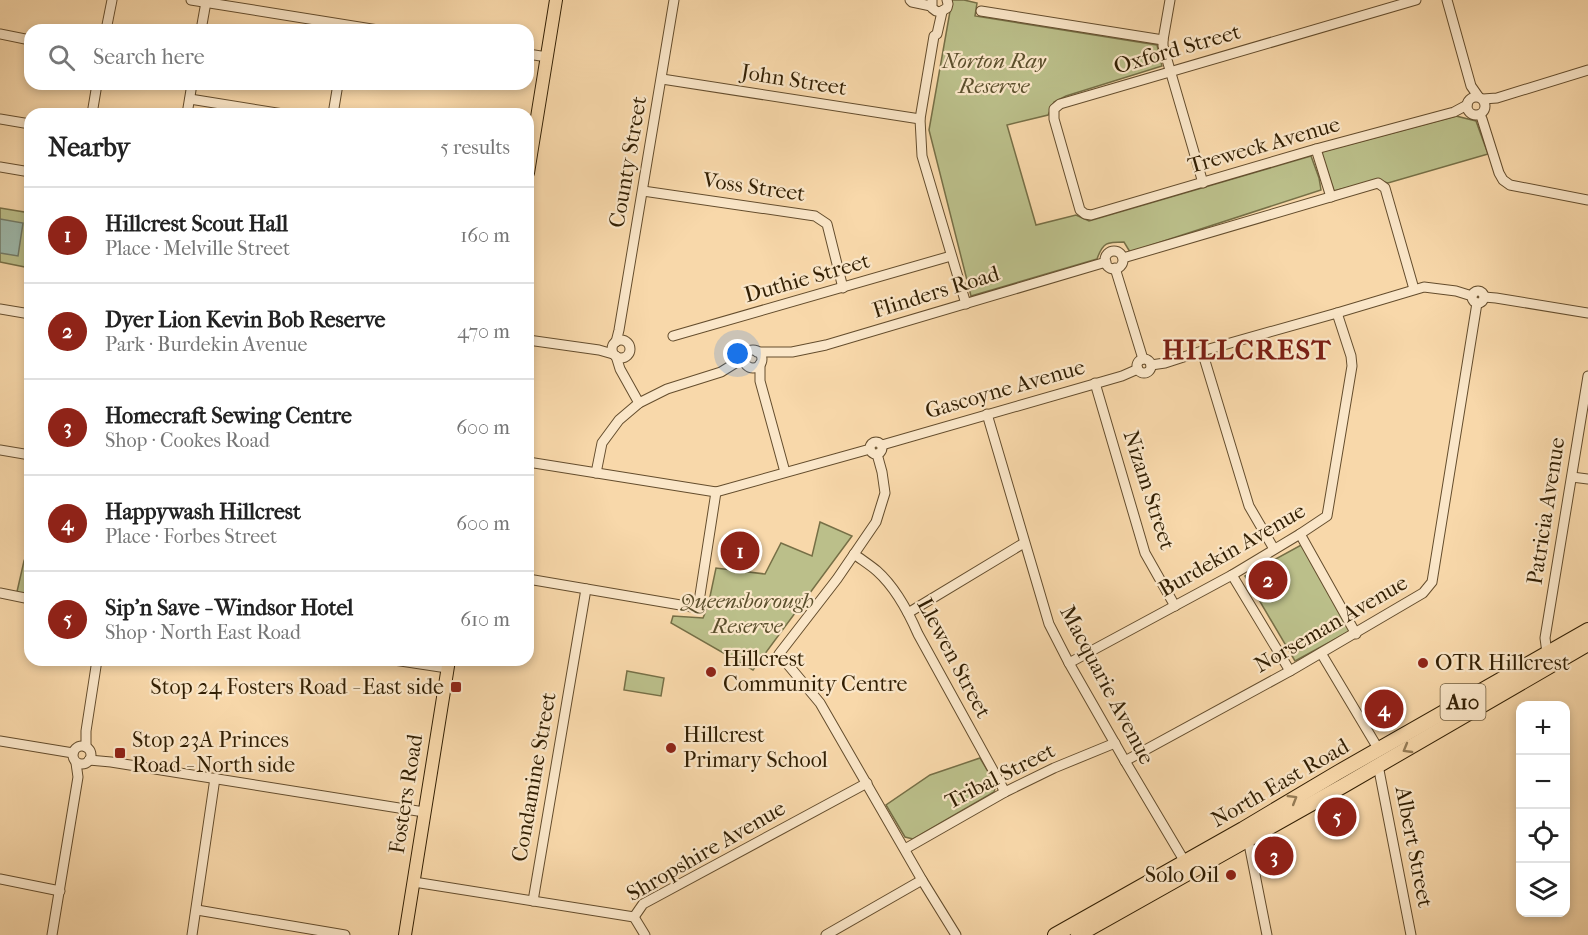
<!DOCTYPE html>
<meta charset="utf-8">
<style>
body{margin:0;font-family:"IM FELL French Canon",serif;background:#f2f2f2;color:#222}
.controls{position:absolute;right:18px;bottom:18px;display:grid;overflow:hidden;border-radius:12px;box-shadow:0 3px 9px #0003}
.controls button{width:54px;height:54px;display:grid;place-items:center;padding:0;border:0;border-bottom:2px solid #e0e0e0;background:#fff;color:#222;font:30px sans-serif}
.you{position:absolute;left:738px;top:354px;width:21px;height:21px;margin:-15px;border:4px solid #fff;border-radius:50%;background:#1a73e8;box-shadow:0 0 0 9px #1a73e833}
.badge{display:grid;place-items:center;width:39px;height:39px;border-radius:50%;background:#8f2418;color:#fff;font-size:20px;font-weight:700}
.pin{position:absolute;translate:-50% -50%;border:3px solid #fff;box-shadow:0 2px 6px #0006}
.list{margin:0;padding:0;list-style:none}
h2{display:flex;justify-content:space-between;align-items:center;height:78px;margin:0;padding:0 24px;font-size:26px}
h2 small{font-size:20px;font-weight:400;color:#767676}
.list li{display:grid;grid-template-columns:39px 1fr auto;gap:18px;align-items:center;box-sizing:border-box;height:96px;padding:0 24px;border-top:2px solid #e0e0e0}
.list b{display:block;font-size:22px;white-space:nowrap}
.list p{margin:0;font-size:20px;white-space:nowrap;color:#767676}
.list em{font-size:20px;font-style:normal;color:#767676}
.icon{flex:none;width:33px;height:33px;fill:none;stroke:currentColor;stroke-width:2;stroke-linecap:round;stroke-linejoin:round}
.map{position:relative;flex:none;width:1588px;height:935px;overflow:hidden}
.search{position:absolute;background:#fff;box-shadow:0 3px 9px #0003;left:24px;top:24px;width:510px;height:66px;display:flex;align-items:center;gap:15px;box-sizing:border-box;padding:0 21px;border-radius:18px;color:#767676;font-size:22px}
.panel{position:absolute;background:#fff;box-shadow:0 3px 9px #0003;left:24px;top:108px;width:510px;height:558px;border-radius:18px}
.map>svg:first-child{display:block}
</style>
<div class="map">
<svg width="1588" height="935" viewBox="0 0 1588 935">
<rect width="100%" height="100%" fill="#f8d8aa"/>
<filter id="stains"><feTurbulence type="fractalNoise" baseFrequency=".00333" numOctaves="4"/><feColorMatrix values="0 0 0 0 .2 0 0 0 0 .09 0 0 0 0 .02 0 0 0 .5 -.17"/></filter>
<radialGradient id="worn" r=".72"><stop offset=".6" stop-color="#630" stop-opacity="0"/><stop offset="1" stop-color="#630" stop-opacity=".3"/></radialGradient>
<g fill="#bbbf8a" stroke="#766f46" stroke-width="1.5">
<path d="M952 0H964L977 3 975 16 1157 45 1162 66 1066 96 1054 102 1048 115 1007 125 1036 225 1076 215 1089 221 1311 156 1319 178 1321 190 1130 252 1124 242C1107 242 1103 242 1097 259L971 296 929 130Z"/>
<path d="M1456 116 1476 121 1488 154 1388 183 1377 180 1334 191 1321 152Z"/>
<path d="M0 208 30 213V268L0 262Z"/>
<path d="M820 522 852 536 753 670 671 623 673 616 703 618 708 606 716 568 765 574 781 543 812 556Z"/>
<path d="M1303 544 1352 630 1295 661 1245 576Z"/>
<path d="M26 556H30V599L16 596 24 561Z"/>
<path d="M627 671 664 678 661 696 624 690Z"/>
<path d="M980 758 996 785 994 792 913 839 905 837 886 805 930 775Z"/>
</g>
<path fill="#9db9ac" stroke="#727b68" stroke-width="1.5" d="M0 219 23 223 18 256 0 253Z"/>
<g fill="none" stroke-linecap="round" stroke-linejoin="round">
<defs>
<g id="minor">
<path d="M191 0 378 30"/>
<path d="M910 0 912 2 931 6"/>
<path d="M932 0V8L936 11 940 12 947 8 948 4 947 0"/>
<path d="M1170 0 1163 40V46L1203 183"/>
<path d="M1416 0 1060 104 1054 109V119L1080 210 1085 214 1091 215 1316 149 1454 112 1467 105"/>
<path d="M1447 0 1471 86 1478 96"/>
<path d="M981 11 1163 40"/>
<path d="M942 12 937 34 934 36 920 119 922 156 966 304"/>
<path d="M106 30 112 0"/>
<path d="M201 30 206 2"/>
<path d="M0 34 30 40"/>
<path d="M528 54 547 57"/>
<path d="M662 79 920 119"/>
<circle cx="1476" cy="106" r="9"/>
<path d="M190 99 283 114"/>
<path d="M1483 99 1497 98 1588 70"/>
<path d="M92 114 97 84"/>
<path d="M187 114 192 84"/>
<path d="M333 114 338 84"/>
<path d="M0 119 30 124"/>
<path d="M1482 119 1499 173 1503 180 1510 185 1588 200"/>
<path d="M1316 149 1331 197"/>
<path d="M0 167 30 172"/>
<path d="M643 191 815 216 827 224 843 288"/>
<circle cx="1114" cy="260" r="9"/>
<path d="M1123 258 1378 183 1385 188 1414 289"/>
<path d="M1115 268 1143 359"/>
<circle cx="1478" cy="297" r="6"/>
<path d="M1484 297 1496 298 1588 313"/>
<path d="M0 309 30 314"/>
<path d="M673 336 951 256"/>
<path d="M528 340 599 350 613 354"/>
<circle cx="621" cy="349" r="9"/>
<path d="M616 342 619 330 674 0"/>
<circle cx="753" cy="359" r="9"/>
<path d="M1202 351 1249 506 1274 549"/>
<path d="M757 352H792L826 345 1106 262"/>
<path d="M616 356 620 369 639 403"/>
<circle cx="1144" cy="366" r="7"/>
<path d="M760 364V381L785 472"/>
<path d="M1151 365 1165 363 1202 351 1337 313 1424 287 1456 291 1472 296"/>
<path d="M1095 383 1145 553 1175 606"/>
<path d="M987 414 1049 624 1069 663 1125 761 1185 862"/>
<circle cx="876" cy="448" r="6"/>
<path d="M882 445 1122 376 1138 369"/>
<path d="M0 450 30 455"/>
<path d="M877 454 882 472 885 493 876 522 837 579 779 654 820 703 922 880 956 935"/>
<path d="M528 462 716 492 870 449"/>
<path d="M596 473 602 443 619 420 639 403 667 389 721 372 745 357"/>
<path d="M1572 477 1588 479"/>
<path d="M1300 534 1356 634"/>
<path d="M854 554C862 560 870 565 877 571 896 588 908 611 918 634L1005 792"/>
<path d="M1232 575 1290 671"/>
<path d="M528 579 698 608 716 492"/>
<path d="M0 593 30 599"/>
<path d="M908 613 1024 543"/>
<path d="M1321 653 1379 750"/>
<path d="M1547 653 1545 638 1588 376"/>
<path d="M394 660 447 668"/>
<path d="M1069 663 1232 575 1300 534 1327 516 1352 366 1351 356 1337 313"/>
<path d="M0 741 73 753"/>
<circle cx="82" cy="755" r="9"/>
<path d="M86 747V731L97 660"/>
<path d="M89 760 111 762 424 812"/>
<path d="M1125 761 1290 671 1423 593 1432 582 1477 303"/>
<path d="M1378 765 1411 935"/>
<path d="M1248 839 1267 935"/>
<path d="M905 849 1005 792 1054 768 1115 743"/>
<path d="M0 879 60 891"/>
<path d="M414 882 634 917"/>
<path d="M533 901 586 589"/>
<path d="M197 910 345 935"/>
<path d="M634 917 643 904 867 783"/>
<path d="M634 917 645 935"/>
<path d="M52 935 78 777 76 763"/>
<path d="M192 935 215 778"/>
<path d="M826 935 922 880"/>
</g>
<g id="major">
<path d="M528 173 556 0"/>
<path d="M405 935 449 660"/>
</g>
<g id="highway">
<path d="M1055 935 1243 829 1337 773 1588 630"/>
<path d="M1078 935 1343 786 1588 644"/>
</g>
</defs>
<use href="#minor" stroke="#644d2d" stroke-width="11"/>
<use href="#major" stroke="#321f03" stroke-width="14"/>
<use href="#highway" stroke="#321f03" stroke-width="16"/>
<use href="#minor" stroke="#fae6c8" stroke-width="9"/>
<use href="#major" stroke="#f8d8aa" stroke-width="12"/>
<use href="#highway" stroke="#f8d8aa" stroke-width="14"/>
</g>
<defs><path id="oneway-chevron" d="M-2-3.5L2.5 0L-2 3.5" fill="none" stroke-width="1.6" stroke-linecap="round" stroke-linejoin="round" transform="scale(1.5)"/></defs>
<g stroke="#957c56">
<use href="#oneway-chevron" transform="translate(1407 749) rotate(150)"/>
<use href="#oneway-chevron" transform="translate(1293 799) rotate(-31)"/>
</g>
<g fill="#8f2418" stroke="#fae6c8" stroke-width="2">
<circle cx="1423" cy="663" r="6"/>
<circle cx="711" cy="672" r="6"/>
<rect x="450" y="681" width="12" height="12" rx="3"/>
<circle cx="671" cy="748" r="6"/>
<rect x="114" y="747" width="12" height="12" rx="3"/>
<circle cx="1231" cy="875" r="6"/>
</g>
<g text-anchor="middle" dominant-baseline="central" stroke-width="4.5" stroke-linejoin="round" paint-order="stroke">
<rect fill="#fae6c8" stroke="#6e5b3e" stroke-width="1.5" x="1440.5" y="684" width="45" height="36" rx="4.5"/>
<g font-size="21" font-weight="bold" fill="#321f03">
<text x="1463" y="702">A10</text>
</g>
<g font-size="22" fill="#321f03" stroke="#fae6c8">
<text transform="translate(1177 49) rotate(-16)">Oxford Street</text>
<text transform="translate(794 80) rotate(9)">John Street</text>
<text transform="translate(1264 145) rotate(-16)">Treweck Avenue</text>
<text transform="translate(628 162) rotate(-80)">County Street</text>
<text transform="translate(754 187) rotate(8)">Voss Street</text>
<text transform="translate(807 278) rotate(-16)">Duthie Street</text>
<text transform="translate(936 292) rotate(-17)">Flinders Road</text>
<text transform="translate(1005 389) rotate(-16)">Gascoyne Avenue</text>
<text transform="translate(1149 490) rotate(72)">Nizam Street</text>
<text transform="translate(1546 511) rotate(-81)">Patricia Avenue</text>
<text transform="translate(1232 550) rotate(-30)">Burdekin Avenue</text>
<text transform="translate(1331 624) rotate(-30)">Norseman Avenue</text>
<text transform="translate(954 658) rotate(62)">Llewen Street</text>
<text transform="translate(1107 685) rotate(62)">Macquarie Avenue</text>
<text transform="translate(1000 776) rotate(-27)">Tribal Street</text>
<text transform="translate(534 777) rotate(-80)">Condamine Street</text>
<text transform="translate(1280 783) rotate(-30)">North East Road</text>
<text transform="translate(406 794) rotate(-81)">Fosters Road</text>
<text transform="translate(1414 847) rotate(79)">Albert Street</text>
<text transform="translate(706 851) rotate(-30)">Shropshire Avenue</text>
</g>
<g font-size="22" font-style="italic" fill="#5b4f2c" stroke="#fae6c8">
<text x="994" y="61">Norton Ray<tspan x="994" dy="25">Reserve</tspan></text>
<text x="747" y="601">Queensborough<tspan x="747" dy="25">Reserve</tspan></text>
</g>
<g font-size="22" fill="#321f03" stroke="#fae6c8" text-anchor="start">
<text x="723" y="659">Hillcrest<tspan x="723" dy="25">Community Centre</tspan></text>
<text x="1435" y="663">OTR Hillcrest</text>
<text x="444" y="687" text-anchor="end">Stop 24 Fosters Road - East side</text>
<text x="683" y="735">Hillcrest<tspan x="683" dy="25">Primary School</tspan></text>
<text x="132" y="740">Stop 23A Princes<tspan x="132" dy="25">Road - North side</tspan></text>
<text x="1219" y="875" text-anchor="end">Solo Oil</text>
</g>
<g font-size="28" font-weight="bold" letter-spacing="1.5" fill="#7a1f14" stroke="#fae6c8">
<text x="1247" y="349">HILLCREST</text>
</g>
</g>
<rect width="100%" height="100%" filter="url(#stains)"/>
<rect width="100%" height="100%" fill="url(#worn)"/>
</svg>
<div class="controls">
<button>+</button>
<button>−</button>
<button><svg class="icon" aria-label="locate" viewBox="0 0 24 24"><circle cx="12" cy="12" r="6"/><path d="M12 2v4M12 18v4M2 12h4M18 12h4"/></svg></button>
<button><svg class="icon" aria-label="layers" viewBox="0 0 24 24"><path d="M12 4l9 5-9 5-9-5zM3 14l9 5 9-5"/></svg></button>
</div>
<div class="you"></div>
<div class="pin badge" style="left:740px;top:551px">1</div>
<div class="pin badge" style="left:1268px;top:580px">2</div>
<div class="pin badge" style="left:1274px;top:856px">3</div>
<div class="pin badge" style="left:1384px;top:709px">4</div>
<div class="pin badge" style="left:1337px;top:817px">5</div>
<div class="search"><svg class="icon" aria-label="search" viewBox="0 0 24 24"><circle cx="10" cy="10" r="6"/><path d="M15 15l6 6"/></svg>Search here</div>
<section class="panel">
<h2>Nearby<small>5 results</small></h2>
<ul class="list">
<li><span class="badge">1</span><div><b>Hillcrest Scout Hall</b><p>Place · Melville Street</p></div><em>160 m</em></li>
<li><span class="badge">2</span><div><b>Dyer Lion Kevin Bob Reserve</b><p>Park · Burdekin Avenue</p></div><em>470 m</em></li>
<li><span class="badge">3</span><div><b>Homecraft Sewing Centre</b><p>Shop · Cookes Road</p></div><em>600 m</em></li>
<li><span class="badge">4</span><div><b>Happywash Hillcrest</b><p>Place · Forbes Street</p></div><em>600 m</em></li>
<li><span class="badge">5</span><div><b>Sip'n Save - Windsor Hotel</b><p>Shop · North East Road</p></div><em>610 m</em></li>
</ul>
</section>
</div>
